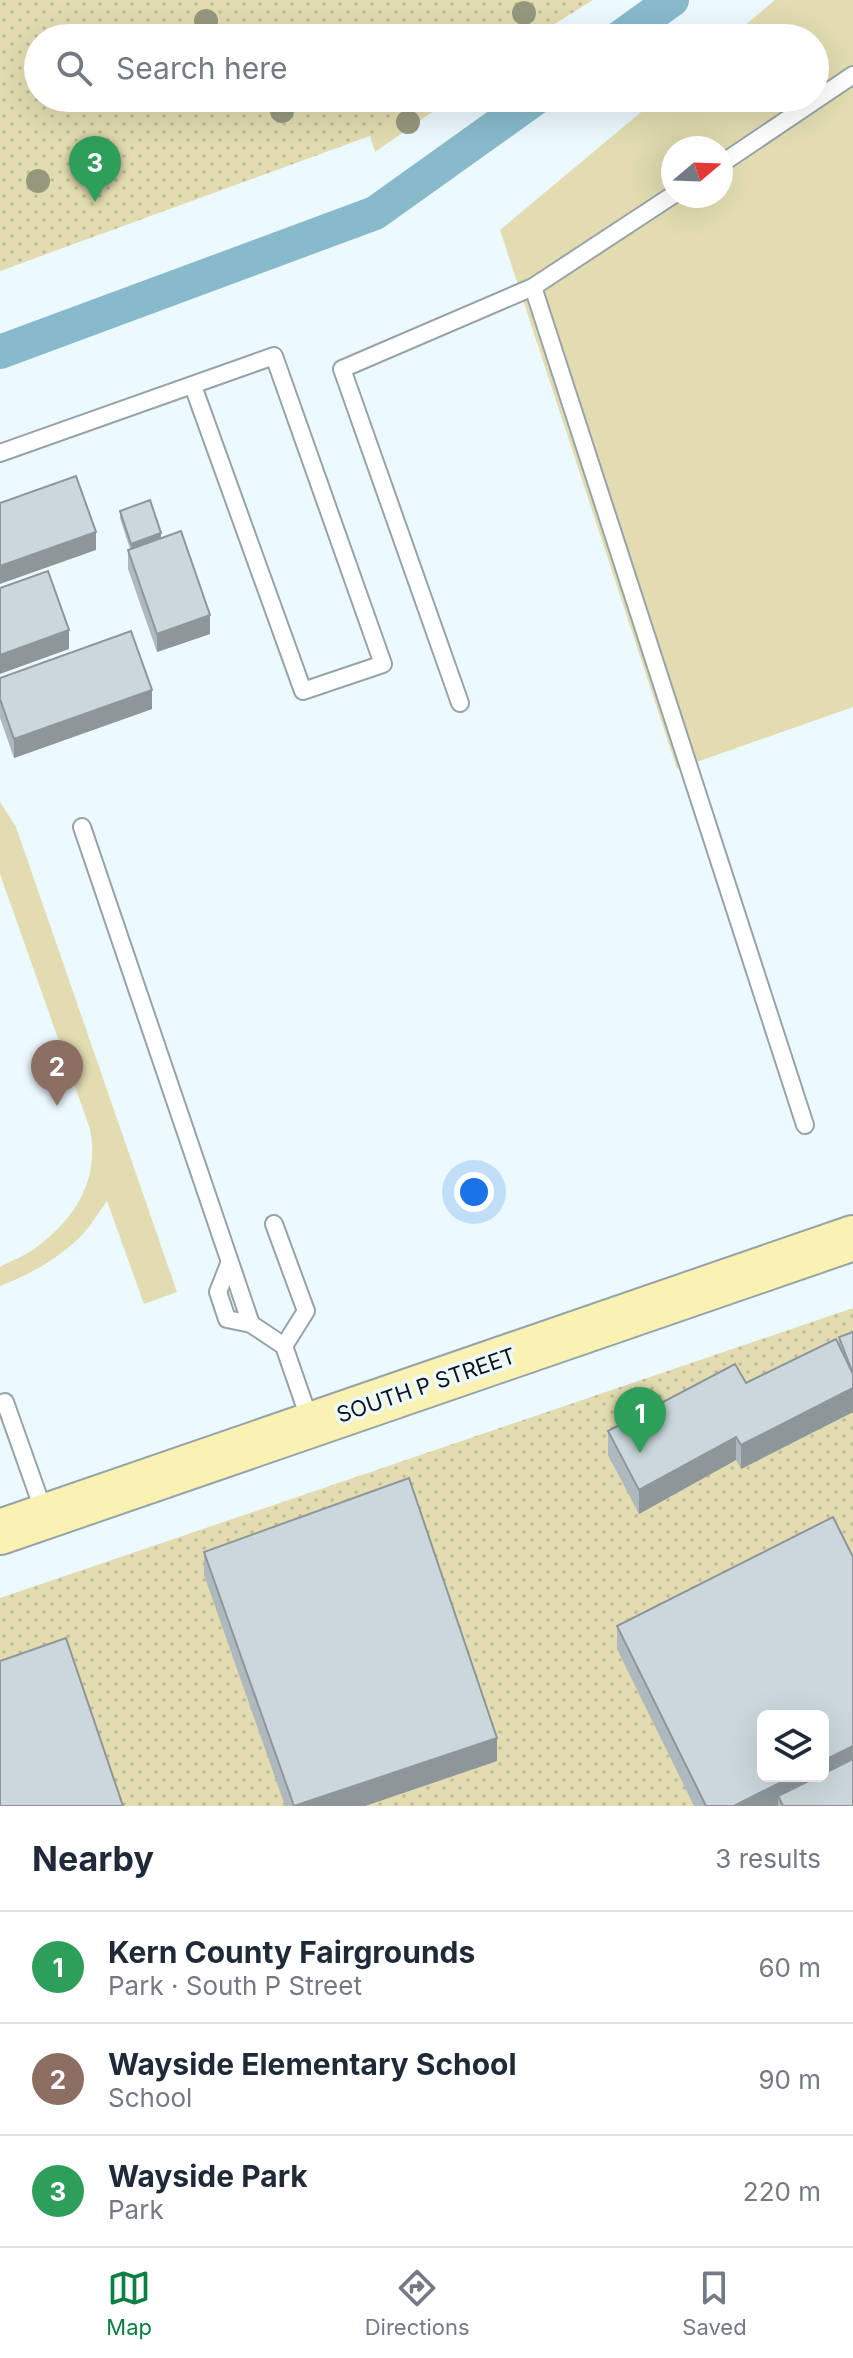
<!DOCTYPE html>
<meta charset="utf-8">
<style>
body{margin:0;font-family:Inter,sans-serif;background:#f2f2f3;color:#1f2937}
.controls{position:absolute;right:24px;bottom:24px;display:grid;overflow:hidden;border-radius:12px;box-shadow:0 8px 32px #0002}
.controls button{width:72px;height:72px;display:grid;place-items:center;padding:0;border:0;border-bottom:2px solid #e0e1e3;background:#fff;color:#1f2937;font:40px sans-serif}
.compass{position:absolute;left:661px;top:136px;width:72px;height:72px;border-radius:50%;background:#fff;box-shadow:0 8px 32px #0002;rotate:71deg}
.you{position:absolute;left:474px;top:1192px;width:28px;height:28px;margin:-20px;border:6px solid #fff;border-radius:50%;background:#1a73e8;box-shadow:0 0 0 12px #1a73e833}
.badge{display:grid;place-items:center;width:52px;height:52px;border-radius:50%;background:#0b8043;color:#fff;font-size:26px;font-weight:700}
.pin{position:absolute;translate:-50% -66px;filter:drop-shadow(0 2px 4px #0008)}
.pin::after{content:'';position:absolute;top:42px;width:28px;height:24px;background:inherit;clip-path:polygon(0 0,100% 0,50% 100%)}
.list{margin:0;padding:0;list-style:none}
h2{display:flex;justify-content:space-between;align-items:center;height:104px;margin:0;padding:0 32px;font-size:34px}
h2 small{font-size:26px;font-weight:400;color:#747a83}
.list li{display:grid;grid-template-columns:52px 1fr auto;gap:24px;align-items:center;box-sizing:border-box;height:112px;padding:0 32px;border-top:2px solid #e0e1e3}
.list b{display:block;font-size:30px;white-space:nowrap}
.list p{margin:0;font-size:26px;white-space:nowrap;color:#747a83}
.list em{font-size:26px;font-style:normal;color:#747a83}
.icon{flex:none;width:44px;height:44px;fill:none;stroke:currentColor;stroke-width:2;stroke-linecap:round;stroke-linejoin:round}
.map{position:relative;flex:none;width:853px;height:1806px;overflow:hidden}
.search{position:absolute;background:#fff;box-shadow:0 8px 32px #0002;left:24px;right:24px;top:24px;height:88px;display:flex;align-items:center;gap:20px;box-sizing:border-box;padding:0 28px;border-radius:44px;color:#747a83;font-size:30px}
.sheet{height:440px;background:#fff}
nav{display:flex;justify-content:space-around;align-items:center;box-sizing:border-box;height:112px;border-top:2px solid #e0e1e3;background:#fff;font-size:22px;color:#747a83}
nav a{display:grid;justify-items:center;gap:4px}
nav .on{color:#0b8043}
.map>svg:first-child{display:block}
</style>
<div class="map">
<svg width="853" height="1806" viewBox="0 0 853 1806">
<defs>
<pattern id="park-dots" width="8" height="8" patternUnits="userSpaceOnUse" patternTransform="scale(2)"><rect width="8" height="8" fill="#e2dcb0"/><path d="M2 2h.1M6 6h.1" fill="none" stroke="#c1bc97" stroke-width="1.8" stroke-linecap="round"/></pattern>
</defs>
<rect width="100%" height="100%" fill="#ecf9fe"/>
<g fill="#e2dcb0" fill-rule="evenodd">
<path d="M775 0H853V707L677 769 500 230 658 98H815V38H730ZM673 148H721V196H673Z"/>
<path d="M395 98H452L375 152 366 122Z"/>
<path d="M0 802 16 827 177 1292 144 1304 107 1201C101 1209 95 1218 89 1227 67 1254 32 1274 0 1286V1267C11 1261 24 1256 34 1249 75 1220 100 1180 90 1129L0 874Z"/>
</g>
<g fill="url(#park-dots)" fill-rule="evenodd">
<path d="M0 0H593L532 38H38V98H435L378 133 0 271Z"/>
<path d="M853 1308V1806H0V1598ZM763 1716H823V1776H763Z"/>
</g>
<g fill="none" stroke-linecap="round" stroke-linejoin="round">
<g stroke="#88bacc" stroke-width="34">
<path d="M619 38 672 0"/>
<path d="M0 352 375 213 536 98"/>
</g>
<defs>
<g id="lane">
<path d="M721 164 853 75"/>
<path d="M533 287 805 1125"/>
<path d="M0 453 274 356 383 664 303 691 193 386"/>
<path d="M460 703 342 369 533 287 673 195"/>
<path d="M82 827 251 1324"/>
<path d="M274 1224 306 1311 284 1346"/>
<path d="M229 1264 218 1292 227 1319 251 1324 284 1346 310 1421"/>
<path d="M0 1404 5 1402 45 1515"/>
</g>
<path id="secondary" d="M0 1532 853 1238"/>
</defs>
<use href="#lane" stroke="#97a3a8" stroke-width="20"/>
<use href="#secondary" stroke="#97a3a8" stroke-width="48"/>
<use href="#lane" stroke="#fff" stroke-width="16"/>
<use href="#secondary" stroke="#f9f2b2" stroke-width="44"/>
</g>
<g fill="#96987e">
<circle cx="524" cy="13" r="12"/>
<circle cx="206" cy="21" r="12"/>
<circle cx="282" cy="111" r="12"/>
<circle cx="408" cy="122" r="12"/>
<circle cx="38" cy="181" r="12"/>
</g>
<g fill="#afb9bd">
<path d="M120 511 161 538 210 634 157 652 128 569V550L130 549 120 518Z"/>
<path d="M0 678 152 709 14 758 0 718Z"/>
<path d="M853 1332V1412L741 1469 736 1460 639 1514 608 1455V1431L746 1383 839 1345V1337Z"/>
<path d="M204 1552 497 1761 365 1806H285L204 1575Z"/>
<path d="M617 1626 853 1806H694L617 1649Z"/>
</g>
<g fill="#8e969a">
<path d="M96 532V550L0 584V566Z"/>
<path d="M161 533V539L131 550V544Z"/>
<path d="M210 615V634L157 652V634Z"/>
<path d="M69 630V649L0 674V655Z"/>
<path d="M152 690V709L14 758V739Z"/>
<path d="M853 1388V1412L741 1469V1445Z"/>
<path d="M736 1437V1460L639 1514V1490Z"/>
<path d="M497 1738V1761L365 1806H295Z"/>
<path d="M853 1746V1769L778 1796V1806H734L793 1776H823V1761Z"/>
</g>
<g fill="#cbd7dc" stroke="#8e969a" stroke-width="2">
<path d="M76 476 96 532 0 566V503Z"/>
<path d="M150 500 161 533 131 544 120 511Z"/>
<path d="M181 531 210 615 157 634 128 550Z"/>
<path d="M48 571 69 630 0 655V588Z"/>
<path d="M131 631 152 690 14 739 0 699V678Z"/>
<path d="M853 1332V1374L839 1337Z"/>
<path d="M836 1339 853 1374V1388L741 1445 736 1437 639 1490 608 1431 735 1364 746 1383Z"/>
<path d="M409 1478 497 1738 294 1806 204 1552Z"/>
<path d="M833 1517 853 1557V1746L823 1761V1716H763V1776H793L734 1806H706L617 1626Z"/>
<path d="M66 1638 123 1806H0V1661Z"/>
<path d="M853 1759V1806H783L778 1796 819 1776H823V1774Z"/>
</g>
<g text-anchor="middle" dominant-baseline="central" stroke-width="7" stroke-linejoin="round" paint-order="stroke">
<g font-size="22" fill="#111517" stroke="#ecf9fe">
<text transform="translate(426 1385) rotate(-19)">SOUTH P STREET</text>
</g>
</g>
</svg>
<div class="controls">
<button><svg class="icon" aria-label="layers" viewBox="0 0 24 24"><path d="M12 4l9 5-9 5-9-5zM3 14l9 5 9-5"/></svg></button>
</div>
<svg class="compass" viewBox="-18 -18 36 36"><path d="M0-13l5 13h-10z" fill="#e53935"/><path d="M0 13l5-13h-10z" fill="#747a83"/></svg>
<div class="you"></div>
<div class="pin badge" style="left:640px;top:1453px;background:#2e9e5b">1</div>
<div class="pin badge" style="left:57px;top:1106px;background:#8d6e63">2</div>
<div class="pin badge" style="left:95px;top:202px;background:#2e9e5b">3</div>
<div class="search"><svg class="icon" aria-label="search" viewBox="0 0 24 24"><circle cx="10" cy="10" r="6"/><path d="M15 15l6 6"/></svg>Search here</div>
</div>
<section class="sheet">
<h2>Nearby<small>3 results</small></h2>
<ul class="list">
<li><span class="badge" style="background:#2e9e5b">1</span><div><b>Kern County Fairgrounds</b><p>Park · South P Street</p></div><em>60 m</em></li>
<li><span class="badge" style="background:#8d6e63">2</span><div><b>Wayside Elementary School</b><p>School</p></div><em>90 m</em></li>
<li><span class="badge" style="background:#2e9e5b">3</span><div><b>Wayside Park</b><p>Park</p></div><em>220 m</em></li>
</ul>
</section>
<nav>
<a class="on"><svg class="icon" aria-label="map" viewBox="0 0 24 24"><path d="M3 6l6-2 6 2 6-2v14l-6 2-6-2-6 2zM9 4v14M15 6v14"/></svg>Map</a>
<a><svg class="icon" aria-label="directions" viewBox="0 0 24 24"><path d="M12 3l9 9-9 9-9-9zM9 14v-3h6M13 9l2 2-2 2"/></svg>Directions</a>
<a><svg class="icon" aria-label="saved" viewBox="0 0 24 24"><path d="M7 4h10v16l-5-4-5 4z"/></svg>Saved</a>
</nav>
